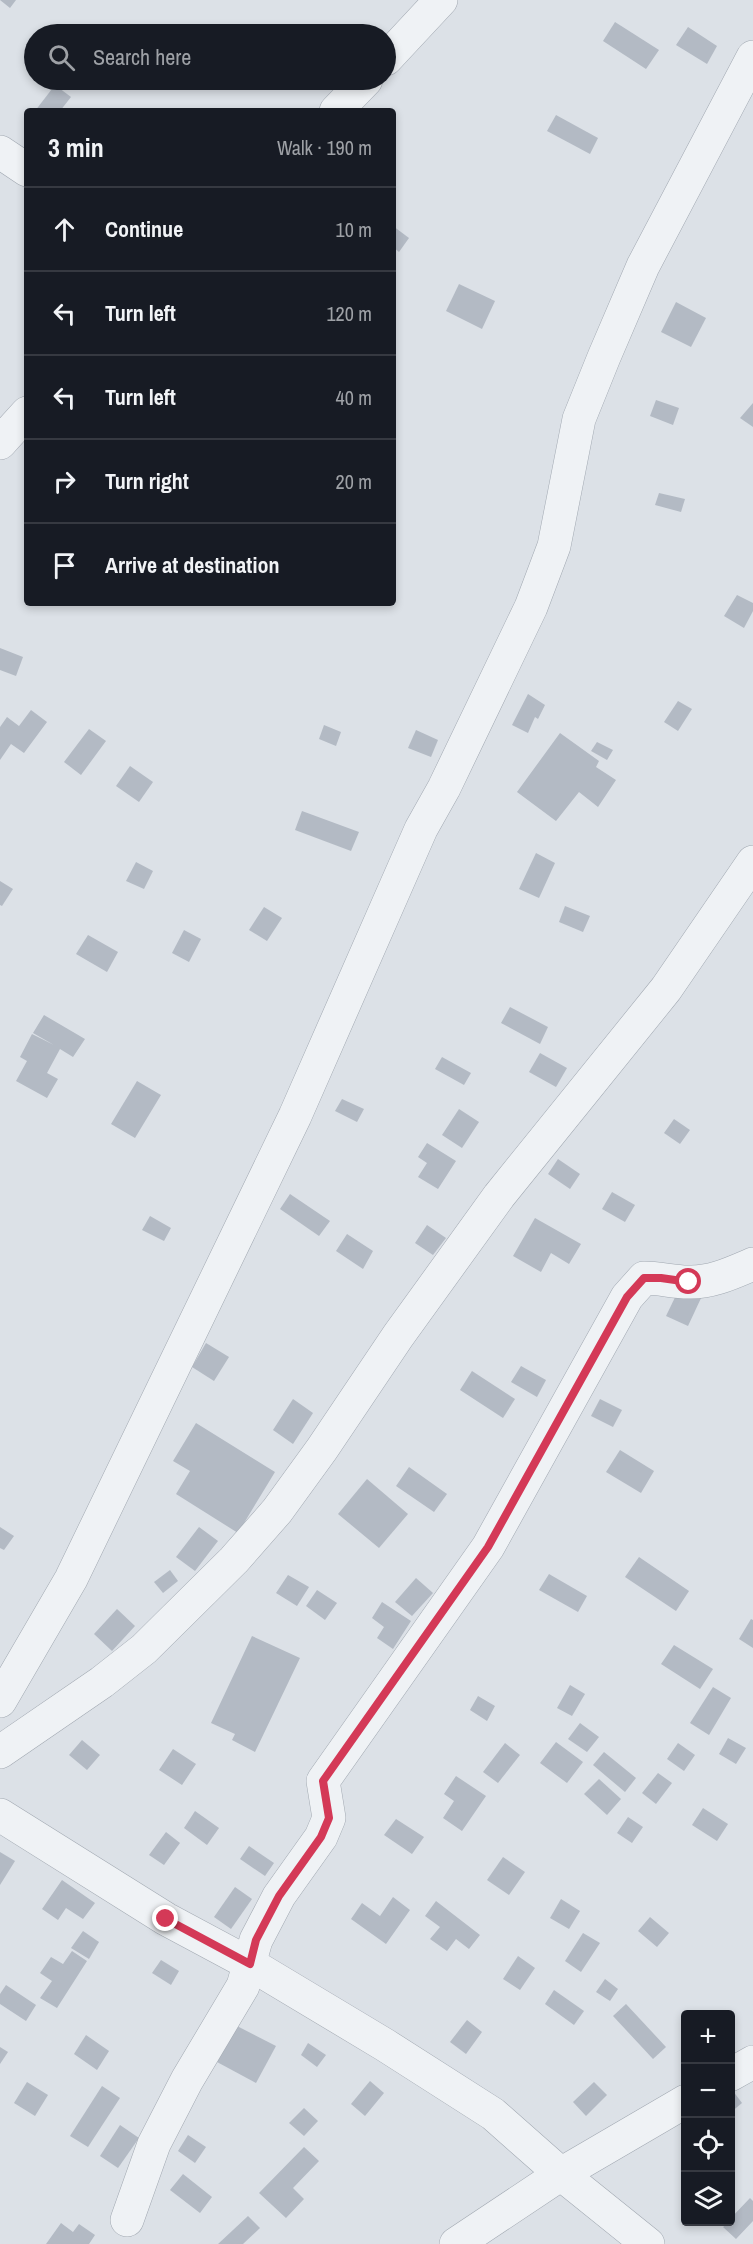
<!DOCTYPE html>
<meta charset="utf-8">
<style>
body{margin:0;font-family:"Archivo Narrow",sans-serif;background:#242831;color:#f1f3f6}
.controls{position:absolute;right:18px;bottom:18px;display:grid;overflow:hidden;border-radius:6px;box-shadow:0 3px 9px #0003}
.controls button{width:54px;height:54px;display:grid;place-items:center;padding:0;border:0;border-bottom:2px solid #363941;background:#171b24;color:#f1f3f6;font:30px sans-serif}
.stop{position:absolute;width:18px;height:18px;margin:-14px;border:4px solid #d43957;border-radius:50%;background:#fff}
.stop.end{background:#d43957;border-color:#fff;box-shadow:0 2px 6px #0008}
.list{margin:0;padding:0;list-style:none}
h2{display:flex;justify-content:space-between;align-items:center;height:78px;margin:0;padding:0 24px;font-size:26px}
h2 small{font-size:20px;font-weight:400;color:#9ea1a6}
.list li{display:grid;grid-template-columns:39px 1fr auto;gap:18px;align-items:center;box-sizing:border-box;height:84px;padding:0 24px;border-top:2px solid #363941}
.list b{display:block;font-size:22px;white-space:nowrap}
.list em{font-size:20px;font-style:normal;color:#9ea1a6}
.icon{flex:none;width:33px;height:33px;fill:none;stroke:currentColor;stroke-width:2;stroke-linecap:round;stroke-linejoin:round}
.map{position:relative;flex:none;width:753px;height:2244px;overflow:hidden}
.search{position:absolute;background:#171b24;box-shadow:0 3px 9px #0003;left:24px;top:24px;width:372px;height:66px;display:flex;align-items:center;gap:15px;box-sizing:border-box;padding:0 21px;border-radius:33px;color:#9ea1a6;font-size:22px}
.panel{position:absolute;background:#171b24;box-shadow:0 3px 9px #0003;left:24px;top:108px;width:372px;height:498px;border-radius:6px}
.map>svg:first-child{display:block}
</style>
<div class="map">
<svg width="753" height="2244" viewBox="0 0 753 2244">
<rect width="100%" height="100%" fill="#dce1e7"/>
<g fill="#b3bac4">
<path d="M0 0H16L10 8Z"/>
<path d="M615 22 659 50 646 69 603 41Z"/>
<path d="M688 27 717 46 707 64 676 45Z"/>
<path d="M55 85 71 97 60 111H35Z"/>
<path d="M556 115 598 138 590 154 547 131Z"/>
<path d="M393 226 409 238 399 252 393 247Z"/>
<path d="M459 284 495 301 482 329 446 311Z"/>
<path d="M676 302 706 318 691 347 661 332Z"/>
<path d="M656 400 679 408 673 425 650 416Z"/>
<path d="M753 403V427L740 418Z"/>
<path d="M659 493 685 499 681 512 655 505Z"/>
<path d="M737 595 753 603V611L744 628 724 616Z"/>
<path d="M0 648 23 657 16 676 0 670Z"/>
<path d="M528 694 545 705 538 719 535 717 528 733 512 725Z"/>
<path d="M678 701 692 709 678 731 664 722Z"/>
<path d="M31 710 47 722 24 753 11 744 0 760V727L7 717 19 726Z"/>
<path d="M324 725 341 732 336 746 319 739Z"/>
<path d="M89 729 106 741 81 775 64 762Z"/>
<path d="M416 730 438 740 431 757 408 748Z"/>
<path d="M560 733 599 761 596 767 616 780 598 807 579 792 556 821 517 792Z"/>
<path d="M597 742 613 750 607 760 591 751Z"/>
<path d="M130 766 153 782 139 802 116 786Z"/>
<path d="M302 811 359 832 351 851 295 830Z"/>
<path d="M536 853 555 863 539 898 519 889Z"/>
<path d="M136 862 153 871 144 889 126 881Z"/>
<path d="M0 881 13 889 2 906 0 905Z"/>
<path d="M565 906 590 916 583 932 559 922Z"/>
<path d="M264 907 282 918 267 941 249 930Z"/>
<path d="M184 930 201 939 189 962 172 953Z"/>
<path d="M88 935 118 952 107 972 76 954Z"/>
<path d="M510 1007 548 1027 540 1044 501 1023Z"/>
<path d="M44 1015 85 1039 73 1057 60 1049 47 1073 58 1079 47 1098 16 1081 27 1061 20 1057 32 1034 54 1045 33 1033Z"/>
<path d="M540 1053 567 1068 556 1087 529 1072Z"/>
<path d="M442 1057 471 1073 464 1085 435 1069Z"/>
<path d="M137 1081 161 1095 135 1138 111 1124Z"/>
<path d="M342 1099 364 1109 357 1122 335 1111Z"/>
<path d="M459 1109 479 1122 462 1148 442 1135Z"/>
<path d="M674 1119 690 1130 680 1144 664 1133Z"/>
<path d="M427 1143 456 1161 438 1189 418 1177 427 1163 418 1157Z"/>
<path d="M558 1159 580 1174 570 1189 548 1174Z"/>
<path d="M612 1192 635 1205 625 1222 602 1209Z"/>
<path d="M290 1194 330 1221 319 1236 280 1209Z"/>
<path d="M150 1216 171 1228 164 1241 142 1230Z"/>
<path d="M535 1218 581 1244 569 1264 551 1253 541 1272 513 1256Z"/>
<path d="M427 1225 446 1238 433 1255 415 1243Z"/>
<path d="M347 1234 373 1251 363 1269 336 1251Z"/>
<path d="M680 1287 702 1296 688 1326 666 1316Z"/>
<path d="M206 1343 229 1357 214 1381 192 1367Z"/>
<path d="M521 1366 546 1380 537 1397 511 1382Z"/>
<path d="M472 1371 515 1399 503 1418 460 1390Z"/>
<path d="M293 1399 313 1413 293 1444 273 1430Z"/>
<path d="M600 1399 622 1410 613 1427 591 1416Z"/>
<path d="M196 1423 275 1472 238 1533 176 1494 190 1471 173 1461Z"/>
<path d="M620 1450 654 1471 641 1493 606 1472Z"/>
<path d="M409 1467 447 1494 434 1512 396 1486Z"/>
<path d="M367 1479 408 1514 379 1548 338 1514Z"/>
<path d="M0 1527 14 1536 4 1550 0 1548Z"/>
<path d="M199 1527 218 1541 195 1571 176 1557Z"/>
<path d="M639 1557 689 1591 676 1611 625 1577Z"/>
<path d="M170 1570 178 1581 163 1593 154 1582Z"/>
<path d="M549 1574 587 1596 578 1612 539 1590Z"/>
<path d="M288 1575 309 1587 297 1606 276 1593Z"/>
<path d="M416 1578 433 1593 412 1616 395 1602Z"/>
<path d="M317 1590 337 1603 325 1620 306 1606Z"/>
<path d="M382 1602 411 1621 393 1649 377 1638 384 1627 372 1618Z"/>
<path d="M117 1609 135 1626 112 1651 94 1634Z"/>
<path d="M751 1619 753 1620V1648L739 1639Z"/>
<path d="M252 1636 300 1658 255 1752 232 1740 235 1734 211 1723Z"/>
<path d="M674 1645 713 1669 700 1689 661 1664Z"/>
<path d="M570 1685 585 1694 572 1716 557 1708Z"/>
<path d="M713 1687 731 1698 709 1735 690 1723Z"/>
<path d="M478 1696 495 1706 487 1721 470 1710Z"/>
<path d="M580 1723 599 1737 587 1752 568 1739Z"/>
<path d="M728 1738 746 1748 736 1764 719 1754Z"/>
<path d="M82 1740 100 1755 87 1770 69 1755Z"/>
<path d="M556 1742 583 1762 567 1783 540 1763Z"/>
<path d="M505 1743 520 1755 498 1783 483 1772Z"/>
<path d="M678 1743 695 1755 684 1771 667 1759Z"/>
<path d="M173 1749 196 1764 182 1785 159 1770Z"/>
<path d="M604 1752 636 1778 625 1792 593 1765Z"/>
<path d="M658 1773 672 1783 656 1804 642 1793Z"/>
<path d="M456 1776 486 1796 462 1831 443 1818 454 1801 444 1794Z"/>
<path d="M599 1779 621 1799 607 1815 584 1794Z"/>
<path d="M703 1808 728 1824 717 1841 692 1825Z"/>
<path d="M195 1811 219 1828 207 1845 184 1828Z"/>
<path d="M628 1817 643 1827 632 1843 617 1833Z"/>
<path d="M396 1819 424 1837 412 1854 384 1835Z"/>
<path d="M166 1832 180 1843 164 1865 149 1855Z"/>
<path d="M249 1846 274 1863 265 1876 240 1859Z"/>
<path d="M0 1852 15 1861 0 1885Z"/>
<path d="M503 1857 525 1872 509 1895 487 1880Z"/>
<path d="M62 1880 95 1903 83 1919 66 1908 58 1920 42 1909Z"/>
<path d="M235 1887 252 1899 231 1929 214 1917Z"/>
<path d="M393 1897 410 1910 386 1944 351 1919 362 1903 380 1916Z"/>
<path d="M561 1899 580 1911 569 1929 550 1918Z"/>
<path d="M436 1901 480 1935 469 1949 456 1939 447 1951 430 1939 440 1927 425 1916Z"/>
<path d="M650 1917 669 1933 657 1947 638 1931Z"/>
<path d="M83 1931 99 1942 89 1959 71 1948Z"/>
<path d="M583 1933 600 1943 581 1972 565 1961Z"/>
<path d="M72 1951 87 1961 57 2008 40 1998 52 1981 40 1973 51 1957 63 1964Z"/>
<path d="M518 1956 535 1968 520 1990 503 1979Z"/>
<path d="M161 1960 179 1971 171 1985 152 1973Z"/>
<path d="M605 1979 618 1989 610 2001 596 1992Z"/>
<path d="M6 1985 36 2005 26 2021 0 2004V1994Z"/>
<path d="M554 1990 584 2011 574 2025 545 2004Z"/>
<path d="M626 2004 666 2047 653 2059 613 2016Z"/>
<path d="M467 2020 482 2032 466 2054 450 2042Z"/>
<path d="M237 2026 276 2046 256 2083 217 2062Z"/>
<path d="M86 2035 109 2051 97 2070 74 2054Z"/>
<path d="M308 2043 326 2055 317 2067 301 2055Z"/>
<path d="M0 2047 8 2052 0 2064Z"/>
<path d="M370 2081 384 2093 365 2116 351 2104Z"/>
<path d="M27 2082 48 2095 35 2116 14 2103Z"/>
<path d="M594 2082 607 2095 586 2116 573 2102Z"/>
<path d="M102 2086 120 2098 88 2147 70 2136Z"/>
<path d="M733 2091 742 2103 730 2113V2094Z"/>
<path d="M304 2108 318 2121 304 2136 289 2123Z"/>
<path d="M120 2125 139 2138 118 2168 100 2156Z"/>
<path d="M188 2135 206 2147 195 2163 178 2151Z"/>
<path d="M304 2147 319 2161 293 2188 304 2199 286 2218 259 2193Z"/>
<path d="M183 2174 212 2197 200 2213 170 2190Z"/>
<path d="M750 2198 753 2201V2221L736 2239 723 2227 730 2222V2219Z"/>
<path d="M248 2216 260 2228 243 2244H218Z"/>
<path d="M61 2223 73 2232 79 2224 95 2235 89 2244H46Z"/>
</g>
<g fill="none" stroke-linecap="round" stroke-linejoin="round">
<defs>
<g id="minor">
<path d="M386 59 441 0"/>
<path d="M336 111 366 80"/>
<path d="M0 152 27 170"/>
<path d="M0 443 27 413"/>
<path d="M0 1701 71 1579 295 1116 421 829 444 788 531 607 554 546 579 419 604 357 643 266 753 57"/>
<path d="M0 1752 102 1682 144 1649 234 1560 277 1511 322 1449 398 1336 499 1196 666 989 753 862"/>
<path d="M0 1815 166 1919 250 1964 385 2045 493 2114 561 2174 648 2244"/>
<path d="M730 2075 753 2062"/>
<path d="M127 2220 154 2144 187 2080 243 1986 256 1940 279 1896 321 1837 329 1818 323 1781 488 1547 627 1297 644 1278C660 1278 673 1282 688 1282 711 1283 732 1273 753 1264"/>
<path d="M456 2244 561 2174 686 2101"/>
</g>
</defs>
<use href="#minor" stroke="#a1a8b1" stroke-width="34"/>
<use href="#minor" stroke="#eff2f5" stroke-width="33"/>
</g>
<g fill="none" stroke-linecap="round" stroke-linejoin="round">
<path stroke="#d43957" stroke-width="8" d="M166 1919 250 1964 256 1940 279 1896 321 1837 329 1818 323 1781 488 1547 627 1297 644 1278H661L689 1282"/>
</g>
</svg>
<div class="controls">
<button>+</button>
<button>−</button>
<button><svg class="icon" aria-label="locate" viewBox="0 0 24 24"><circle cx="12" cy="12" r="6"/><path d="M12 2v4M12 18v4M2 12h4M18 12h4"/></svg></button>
<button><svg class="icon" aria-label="layers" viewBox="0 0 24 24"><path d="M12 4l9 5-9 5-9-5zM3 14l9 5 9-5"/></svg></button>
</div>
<div class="stop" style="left:689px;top:1282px"></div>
<div class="stop end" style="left:166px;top:1919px"></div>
<div class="search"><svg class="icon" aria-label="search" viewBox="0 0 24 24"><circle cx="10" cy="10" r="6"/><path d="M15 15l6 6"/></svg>Search here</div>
<section class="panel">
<h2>3 min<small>Walk · 190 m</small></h2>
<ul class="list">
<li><svg class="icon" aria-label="ahead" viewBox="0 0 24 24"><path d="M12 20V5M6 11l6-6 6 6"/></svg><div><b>Continue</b></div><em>10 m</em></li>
<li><svg class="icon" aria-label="left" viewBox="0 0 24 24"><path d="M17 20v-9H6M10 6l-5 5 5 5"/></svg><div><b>Turn left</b></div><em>120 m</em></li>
<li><svg class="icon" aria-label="left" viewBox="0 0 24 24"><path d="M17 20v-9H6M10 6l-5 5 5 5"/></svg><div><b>Turn left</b></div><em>40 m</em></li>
<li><svg class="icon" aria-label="right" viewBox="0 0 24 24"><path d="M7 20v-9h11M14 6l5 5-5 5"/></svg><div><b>Turn right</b></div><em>20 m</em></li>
<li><svg class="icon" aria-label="arrive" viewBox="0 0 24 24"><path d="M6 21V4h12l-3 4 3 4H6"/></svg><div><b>Arrive at destination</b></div></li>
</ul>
</section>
</div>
